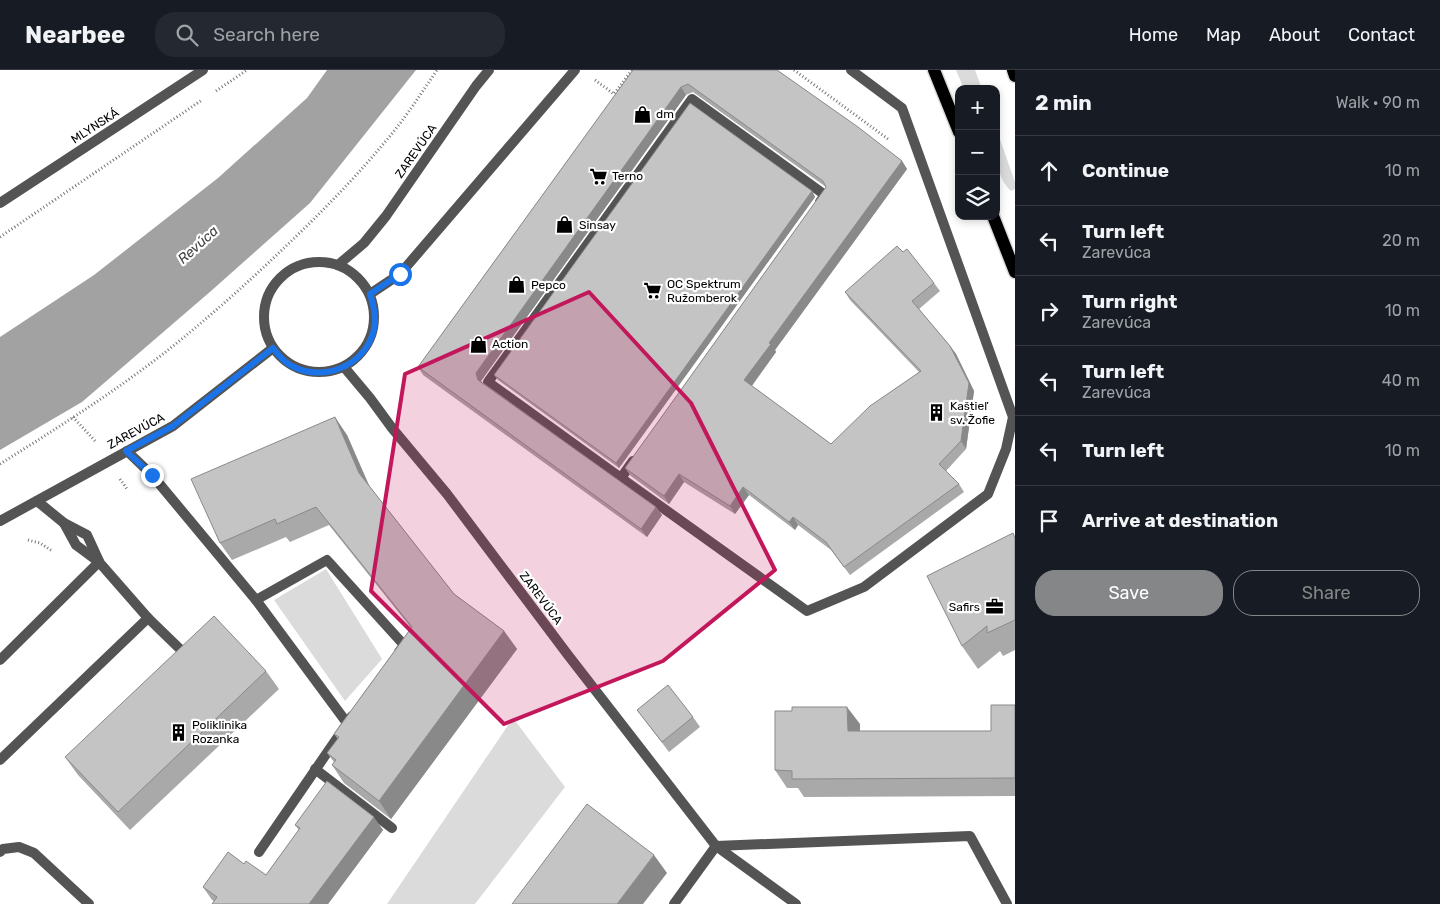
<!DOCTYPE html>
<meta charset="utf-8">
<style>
body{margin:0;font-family:Rubik,sans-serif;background:#242831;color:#f1f3f6}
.controls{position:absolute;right:15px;top:15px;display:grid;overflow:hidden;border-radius:10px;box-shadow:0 2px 8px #0003}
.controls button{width:45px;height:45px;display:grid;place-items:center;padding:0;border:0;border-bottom:1px solid #363941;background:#171b24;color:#f1f3f6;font:25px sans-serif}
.stop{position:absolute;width:15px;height:15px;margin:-11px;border:4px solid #1a73e8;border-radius:50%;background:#fff}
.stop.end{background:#1a73e8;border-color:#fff;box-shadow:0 1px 5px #0008}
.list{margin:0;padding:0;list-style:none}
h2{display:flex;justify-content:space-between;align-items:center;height:65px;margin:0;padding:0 20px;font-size:21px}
h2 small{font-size:16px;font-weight:400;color:#9ea1a6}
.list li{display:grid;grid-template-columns:32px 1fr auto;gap:15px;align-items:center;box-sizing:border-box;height:70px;padding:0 20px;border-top:1px solid #363941}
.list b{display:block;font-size:19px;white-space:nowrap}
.list p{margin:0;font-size:16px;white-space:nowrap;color:#9ea1a6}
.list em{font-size:16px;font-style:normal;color:#9ea1a6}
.actions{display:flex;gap:10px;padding:15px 20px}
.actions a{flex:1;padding:11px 0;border:1px solid #858687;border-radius:20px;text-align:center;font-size:18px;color:#858687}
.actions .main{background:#858687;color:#fff}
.icon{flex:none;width:28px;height:28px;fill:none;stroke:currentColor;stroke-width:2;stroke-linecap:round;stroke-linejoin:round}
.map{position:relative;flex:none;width:1015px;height:834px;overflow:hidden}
header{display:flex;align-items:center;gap:30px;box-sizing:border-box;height:70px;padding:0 25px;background:#171b24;border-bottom:1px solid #363941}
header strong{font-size:24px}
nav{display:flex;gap:28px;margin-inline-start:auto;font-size:18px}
.search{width:350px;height:45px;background:#242831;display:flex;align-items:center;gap:12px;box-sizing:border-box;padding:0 18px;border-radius:20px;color:#9ea1a6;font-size:19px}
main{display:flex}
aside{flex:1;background:#171b24}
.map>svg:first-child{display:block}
</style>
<header>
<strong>Nearbee</strong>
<div class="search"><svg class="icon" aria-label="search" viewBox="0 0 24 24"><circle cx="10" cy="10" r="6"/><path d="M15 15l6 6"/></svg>Search here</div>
<nav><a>Home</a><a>Map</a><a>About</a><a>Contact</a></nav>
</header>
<main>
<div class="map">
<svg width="1015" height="834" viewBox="0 0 1015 834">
<rect width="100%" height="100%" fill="#fff"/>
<g fill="#dbdbdb">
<path d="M956 0H975L982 19H964Z"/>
<path d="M996 58 1015 112V119L1011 121C994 105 996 80 996 58Z"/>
<path d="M326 499 382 589 345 631 274 530Z"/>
<path d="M513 648 565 717 475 834H387Z"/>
</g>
<path fill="#a2a2a2" d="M327 0H416L310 133 211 221 82 332 0 380V267L94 205 218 108 307 28Z"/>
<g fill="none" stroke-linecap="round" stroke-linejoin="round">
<defs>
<g id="primary">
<path d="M934 0 959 62"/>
<path d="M1013 0 1015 6"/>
<path d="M993 146 1015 202"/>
</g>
</defs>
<use href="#primary" stroke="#dbdbdb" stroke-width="15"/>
<g stroke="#767676" stroke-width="3" stroke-dasharray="1 2.5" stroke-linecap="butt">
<path d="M794 0 888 69"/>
<path d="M595 10 614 24 632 0"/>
<path d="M216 21 247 0"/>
<path d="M0 167 202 30"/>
<path d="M73 347 96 372"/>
<path d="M0 394C67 352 135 309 195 258 226 232 256 205 285 177 325 139 364 99 398 56 412 38 424 19 437 0"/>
<path d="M120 409 127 419"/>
<path d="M28 470 40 473 52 481"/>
</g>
<g stroke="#545454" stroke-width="10">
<path d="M370 224 400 204 575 0"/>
<path d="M127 381 152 405 256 530 327 490 404 575 399 582"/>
<path d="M633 391 621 408 807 541 864 517 988 424 1006 379 1013 347 902 38 851 0"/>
<path d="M621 408 488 312 692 29 825 125 820 132"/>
<path d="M37 431 64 453 87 465 99 491"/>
<path d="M64 453 76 475 99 492 148 548 181 580"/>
<path d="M256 530 347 653 352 646"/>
<path d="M0 590 99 492"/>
<path d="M0 690 148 548"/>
<path d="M315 699 392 758"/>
<path d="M716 776 970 766 1007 834"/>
<path d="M716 776 796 834"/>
<path d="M0 782 3 779 19 777 34 783 89 834"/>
<path d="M259 782 344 658"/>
<path d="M674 834 716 776"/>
</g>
<g stroke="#545454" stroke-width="10">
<path d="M0 133 203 0"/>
<circle cx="319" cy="247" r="55"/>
<path d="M338 195 364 173 386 146 476 16 489 0"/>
<path d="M344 297 370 328 392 358 447 424 568 585 716 776"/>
<path d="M0 451 173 356 273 278"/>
</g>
<use href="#primary" stroke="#000" stroke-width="12"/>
</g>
<g fill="#a9a9a9">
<path d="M633 0H777L902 91 907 99 775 280 776 282 752 316 831 374 919 302 850 230 845 222 934 213 940 221 919 239 950 276 956 284 974 321 966 379 946 401 959 414 964 422 850 505 831 480 798 455 795 460 749 425 735 444 684 412 669 434 631 406 625 398 826 117 693 22 686 25 481 311 482 312 656 437 662 445 647 467 423 305 418 297Z"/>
<path d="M812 121 815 127 619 398 498 310 494 305Z"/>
<path d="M347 365 370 417 454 524 504 561 517 579 391 749 344 713 332 695 334 692 327 683 338 669 334 664 411 558 329 455 290 472 286 467 232 490 220 473Z"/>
<path d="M1015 467V580L1003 586 1000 581 978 599 962 576Z"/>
<path d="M266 601 279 619 130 760 78 705 65 687Z"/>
<path d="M1015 635V726L804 727 798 718H787L775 700 792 641 860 654V661H991Z"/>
<path d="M637 640 693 647 700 657 669 682Z"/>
<path d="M295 755 383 760 328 834H212L214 831 212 830 203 817 244 794 266 805 299 760Z"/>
</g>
<g fill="#898989">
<path d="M681 17 686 25 481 311 484 318 478 310 476 303Z"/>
<path d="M902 91 907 99 775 280 776 282 750 318 744 310 769 273Z"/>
<path d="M812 121 815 127 619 398 616 393Z"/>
<path d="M950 276 956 284 974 321 966 379 961 371Z"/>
<path d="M335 347 347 365 371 421 359 403Z"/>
<path d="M679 404 684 412 669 434 664 426Z"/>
<path d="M743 417 749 425 735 444 730 436Z"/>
<path d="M656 437 662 445 647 467 641 459Z"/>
<path d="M793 447 798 455 795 460 789 452Z"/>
<path d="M504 561 517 579 391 749 379 731Z"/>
<path d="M847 637 860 654V679L848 661Z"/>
<path d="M374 747 383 760 328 834H309Z"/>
<path d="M654 785 667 803 643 834H617Z"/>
</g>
<g fill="#c4c4c4" stroke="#898989">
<path d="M633 0H777L858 57 902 91 769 273 771 274 744 310 831 374 870 336 921 301 845 222 897 176 903 182 907 179 934 213 912 231 950 276 969 313 961 371 939 394 959 414 844 497 826 472 793 447 789 452 743 417 730 436 679 404 664 426 625 398 826 117 823 111 688 14 681 17 476 303 478 310 656 437 641 459 418 297Z"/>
<path d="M690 33 812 121 616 393 494 305Z"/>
<path d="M335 347 359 403 454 524 504 561 379 731 332 695 336 690 327 683 339 667 334 664 412 557 316 437 277 454 275 449 220 473 191 409Z"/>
<path d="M1013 463 1015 468V550L987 563V556L962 576 927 506Z"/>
<path d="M214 546 266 601 118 742 65 687Z"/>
<path d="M668 615 693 647 662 672 637 640Z"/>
<path d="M991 635H1015V708L792 709V701L775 700V641H792V637H847L848 661H991Z"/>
<path d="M327 711 374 747 309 834H212L217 827 203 817 228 782 244 794 246 791 266 805 300 758 295 755Z"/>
<path d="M587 734 654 785 617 834H512Z"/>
</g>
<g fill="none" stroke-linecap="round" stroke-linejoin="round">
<path stroke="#1a73e8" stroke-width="6" d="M152 405 126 381 173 356 273 278C278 285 284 292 292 296 327 315 373 291 375 251 375 242 373 233 370 224L400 204"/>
</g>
<path fill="#c2185b" fill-opacity="0.2" stroke="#c2185b" stroke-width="4" stroke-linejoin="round" d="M589 222 691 333 775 500 663 591 504 654 371 521 405 304Z"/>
<defs>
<symbol id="shop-bare" viewBox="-9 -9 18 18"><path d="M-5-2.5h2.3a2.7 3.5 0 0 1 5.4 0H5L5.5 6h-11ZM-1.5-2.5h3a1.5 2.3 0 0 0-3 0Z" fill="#000" stroke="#fff" stroke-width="2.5" paint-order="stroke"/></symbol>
<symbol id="supermarket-bare" viewBox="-9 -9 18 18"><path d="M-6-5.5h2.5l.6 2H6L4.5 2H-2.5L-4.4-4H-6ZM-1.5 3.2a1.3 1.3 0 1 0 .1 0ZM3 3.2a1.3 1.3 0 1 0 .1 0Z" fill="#000" stroke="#fff" stroke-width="2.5" paint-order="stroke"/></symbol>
<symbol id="building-bare" viewBox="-9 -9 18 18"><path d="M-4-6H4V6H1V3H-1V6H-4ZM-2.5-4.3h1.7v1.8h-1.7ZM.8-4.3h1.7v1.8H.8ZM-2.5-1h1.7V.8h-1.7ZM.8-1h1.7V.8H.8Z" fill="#000" stroke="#fff" stroke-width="2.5" paint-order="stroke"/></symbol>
<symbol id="office-bare" viewBox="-9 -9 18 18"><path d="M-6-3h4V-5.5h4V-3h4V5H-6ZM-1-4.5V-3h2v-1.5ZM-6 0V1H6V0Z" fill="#000" stroke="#fff" stroke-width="2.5" paint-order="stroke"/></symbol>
</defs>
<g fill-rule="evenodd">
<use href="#shop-bare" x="630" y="32" width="25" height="25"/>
<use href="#supermarket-bare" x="586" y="94" width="25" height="25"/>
<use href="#shop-bare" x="552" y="142" width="25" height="25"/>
<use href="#shop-bare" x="504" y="202" width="25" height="25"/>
<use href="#supermarket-bare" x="640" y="208" width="25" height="25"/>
<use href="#shop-bare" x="466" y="262" width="25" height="25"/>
<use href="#building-bare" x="924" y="330" width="25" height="25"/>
<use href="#office-bare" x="982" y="524" width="25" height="25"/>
<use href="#building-bare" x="166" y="650" width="25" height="25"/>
</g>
<g text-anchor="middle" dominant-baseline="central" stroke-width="4.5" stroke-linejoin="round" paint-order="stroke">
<g font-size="12" fill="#000" stroke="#fff" text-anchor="start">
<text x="656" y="44">dm</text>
<text x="612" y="106">Terno</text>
<text x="579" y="155">Sinsay</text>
<text x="667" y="214">OC Spektrum<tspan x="667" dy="14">Ružomberok</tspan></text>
<text x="531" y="215">Pepco</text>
<text x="492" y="274">Action</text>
<text x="950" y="336">Kaštieľ<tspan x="950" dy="14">sv. Žofie</tspan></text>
<text x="980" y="537" text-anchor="end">Safirs</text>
<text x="192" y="655">Poliklinika<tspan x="192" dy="14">Rozanka</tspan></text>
</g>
<g font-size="12" fill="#000" stroke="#fff">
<text transform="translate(95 56) rotate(-33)">MLYNSKÁ</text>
<text transform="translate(416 81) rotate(-55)">ZAREVÚCA</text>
<text transform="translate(136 361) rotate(-28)">ZAREVÚCA</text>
<text transform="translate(541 528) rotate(53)">ZAREVÚCA</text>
</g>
<g font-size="14" font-style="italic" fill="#434343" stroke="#fff">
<text transform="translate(198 175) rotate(-42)">Revúca</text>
</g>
</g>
</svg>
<div class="controls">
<button>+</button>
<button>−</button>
<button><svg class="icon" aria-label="layers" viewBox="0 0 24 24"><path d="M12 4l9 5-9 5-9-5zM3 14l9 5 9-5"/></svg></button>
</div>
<div class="stop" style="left:400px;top:204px"></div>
<div class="stop end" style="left:152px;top:405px"></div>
</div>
<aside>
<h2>2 min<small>Walk · 90 m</small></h2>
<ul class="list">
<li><svg class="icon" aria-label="ahead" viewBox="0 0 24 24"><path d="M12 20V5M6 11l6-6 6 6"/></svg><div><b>Continue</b></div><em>10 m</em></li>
<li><svg class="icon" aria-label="left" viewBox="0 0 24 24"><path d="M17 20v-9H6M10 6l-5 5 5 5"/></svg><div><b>Turn left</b><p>Zarevúca</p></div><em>20 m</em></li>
<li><svg class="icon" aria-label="right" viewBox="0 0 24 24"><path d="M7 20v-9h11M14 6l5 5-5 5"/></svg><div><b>Turn right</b><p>Zarevúca</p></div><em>10 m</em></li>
<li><svg class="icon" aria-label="left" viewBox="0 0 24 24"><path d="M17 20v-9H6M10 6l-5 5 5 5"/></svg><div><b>Turn left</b><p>Zarevúca</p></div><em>40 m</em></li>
<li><svg class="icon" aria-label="left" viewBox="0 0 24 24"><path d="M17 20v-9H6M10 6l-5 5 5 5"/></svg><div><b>Turn left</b></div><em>10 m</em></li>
<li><svg class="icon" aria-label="arrive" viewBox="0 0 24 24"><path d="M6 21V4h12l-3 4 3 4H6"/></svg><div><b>Arrive at destination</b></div></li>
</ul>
<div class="actions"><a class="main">Save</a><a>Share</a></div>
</aside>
</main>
